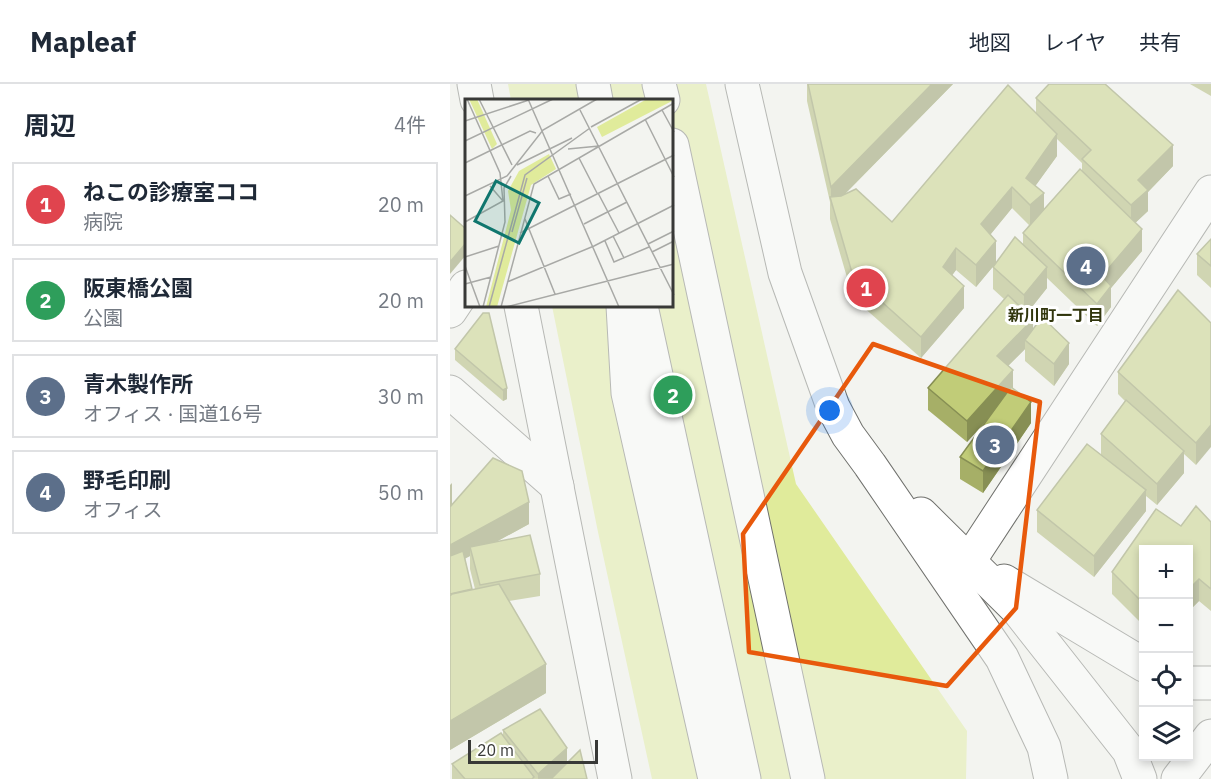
<!DOCTYPE html>
<html lang="ja">
<meta charset="utf-8">
<style>
body{margin:0;font-family:"IBM Plex Sans","Noto Sans JP",sans-serif;background:#f2f2f3;color:#1f2937}
.controls{position:absolute;right:18px;bottom:18px;display:grid;overflow:hidden;border-radius:0px;box-shadow:0 3px 9px #0003}
.controls button{width:54px;height:54px;display:grid;place-items:center;padding:0;border:0;border-bottom:2px solid #e0e1e3;background:#fff;color:#1f2937;font:30px sans-serif}
.scale{position:absolute;left:18px;bottom:15px;width:130px;box-sizing:border-box;padding-left:6px;border:3px solid #383937;border-top:0;font-size:16px;line-height:21px;white-space:nowrap;color:#383937;-webkit-text-stroke:4px #fff;paint-order:stroke}
.you{position:absolute;left:380px;top:327px;width:21px;height:21px;margin:-15px;border:4px solid #fff;border-radius:50%;background:#1a73e8;box-shadow:0 0 0 9px #1a73e833}
.badge{display:grid;place-items:center;width:39px;height:39px;border-radius:50%;background:#5c6402;color:#fff;font-size:20px;font-weight:700}
.pin{position:absolute;translate:-50% -50%;border:3px solid #fff;box-shadow:0 2px 6px #0006}
.list{margin:0;padding:0;list-style:none}
h2{display:flex;justify-content:space-between;align-items:center;height:78px;margin:0;padding:0 24px;font-size:26px}
h2 small{font-size:20px;font-weight:400;color:#747a83}
.list li{display:grid;grid-template-columns:39px 1fr auto;gap:18px;align-items:center;box-sizing:border-box;height:84px;margin:0 12px 12px;padding:0 12px;border:2px solid #e0e1e3;border-radius:0px}
.list b{display:block;font-size:22px;white-space:nowrap}
.list p{margin:0;font-size:20px;white-space:nowrap;color:#747a83}
.list em{font-size:20px;font-style:normal;color:#747a83}
.icon{flex:none;width:33px;height:33px;fill:none;stroke:currentColor;stroke-width:2;stroke-linecap:round;stroke-linejoin:round}
.map{position:relative;flex:none;width:761px;height:695px;overflow:hidden}
header{display:flex;align-items:center;gap:36px;box-sizing:border-box;height:84px;padding:0 30px;background:#fff;border-bottom:2px solid #e0e1e3}
header strong{font-size:28px}
nav{display:flex;gap:33px;margin-inline-start:auto;font-size:21px}
main{display:flex}
aside{flex:1;background:#fff}
.map>svg:first-child{display:block}
</style>
<header>
<strong>Mapleaf</strong>
<nav><a>地図</a><a>レイヤ</a><a>共有</a></nav>
</header>
<main>
<aside>
<h2>周辺<small>4件</small></h2>
<ul class="list">
<li><span class="badge" style="background:#e0444e">1</span><div><b>ねこの診療室ココ</b><p>病院</p></div><em>20 m</em></li>
<li><span class="badge" style="background:#2e9e5b">2</span><div><b>阪東橋公園</b><p>公園</p></div><em>20 m</em></li>
<li><span class="badge" style="background:#5c6f8a">3</span><div><b>青木製作所</b><p>オフィス · 国道16号</p></div><em>30 m</em></li>
<li><span class="badge" style="background:#5c6f8a">4</span><div><b>野毛印刷</b><p>オフィス</p></div><em>50 m</em></li>
</ul>
</aside>
<div class="map">
<svg width="761" height="695" viewBox="0 0 761 695">
<rect width="100%" height="100%" fill="#f3f4f0"/>
<path fill="#e0eb9b" d="M58 0H256L346 400 517 647 516 695H202L148 448 102 222H222V16H61Z"/>
<g fill="none" stroke-linecap="round" stroke-linejoin="round">
<defs>
<g id="minor">
<path d="M0 227 16 203"/>
<path d="M0 308 107 402"/>
<path d="M519 477 761 108"/>
</g>
<g id="tertiary">
<path d="M24 0 27 16"/>
<path d="M292 0 335 189 383 323 398 351 420 381 552 574 594 663 601 695"/>
<path d="M71 222 165 695"/>
<path d="M471 430 568 526 679 667 690 695"/>
<path d="M554 497 694 581"/>
<path d="M738 599H761"/>
</g>
<path id="trunk" d="M728 695 761 652"/>
<g id="motorway">
<path d="M143 0 146 16"/>
<path d="M209 0 213 16"/>
<path d="M222 61 358 695"/>
<path d="M173 222 178 309 265 695"/>
<path d="M191 222 294 695"/>
</g>
</defs>
<use href="#minor" stroke="#70716d" stroke-width="35"/>
<use href="#tertiary" stroke="#70716d" stroke-width="35"/>
<use href="#trunk" stroke="#70716d" stroke-width="35"/>
<use href="#motorway" stroke="#70716d" stroke-width="35"/>
<use href="#minor" stroke="#fff" stroke-width="33"/>
<use href="#tertiary" stroke="#fff" stroke-width="33"/>
<use href="#trunk" stroke="#fff" stroke-width="33"/>
<use href="#motorway" stroke="#fff" stroke-width="33"/>
</g>
<g fill="#a6af67" fill-rule="evenodd">
<path d="M357 0H503L396 109 442 138 586 29V14L723 82 698 108V127L685 139 692 167 661 204V223L647 242 597 194V204L577 229 583 245 619 280 604 302 575 277V265L558 282 563 304 581 339 533 409 510 395V373L538 335 517 358 478 326V304L554 215 543 205V183L573 160V149L579 141 562 124 540 151 546 179 526 203 506 186 502 191 514 224 471 274 403 214 380 135V118L357 17ZM607 55 632 79V87L594 125 585 102 607 72Z"/>
<path d="M740 0H761V12Z"/>
<path d="M761 155V204L747 191V170Z"/>
<path d="M761 239 746 381 734 370V389L707 421 696 412V427L644 493 587 448V426L651 370V350L675 317 668 310V288Z"/>
<path d="M5 265 57 304V315L53 317 5 276Z"/>
<path d="M746 422 761 438V527L749 517 738 528V465H693V541L662 510V488L706 425 731 442Z"/>
<path d="M0 423 79 440 44 459 90 490V512L59 517 96 609 0 666ZM20 472V485L25 505 22 506 15 474Z"/>
<path d="M53 646 117 679 137 695H2V680L53 652Z"/>
</g>
<g fill="#878f54">
<path d="M482 0H503L382 123 381 118V103Z"/>
<path d="M607 50V72L576 115V94Z"/>
<path d="M723 61V82L698 108V127L681 143V121L688 96Z"/>
<path d="M562 103V124L531 162V140Z"/>
<path d="M594 109V131L580 143V121Z"/>
<path d="M692 145V167L661 204V223L647 242V220L652 192Z"/>
<path d="M546 157V179L526 203V181Z"/>
<path d="M16 159V171L0 190V178Z"/>
<path d="M506 164V186L493 204V183Z"/>
<path d="M597 183V204L574 233V211Z"/>
<path d="M514 202V224L471 274V253Z"/>
<path d="M583 235V256H575V265L547 293V272Z"/>
<path d="M619 259V280L604 302V280Z"/>
<path d="M563 286V307L517 358V337Z"/>
<path d="M57 304V315L53 317V306Z"/>
<path d="M581 318V339L533 409V387Z"/>
<path d="M761 341V363L746 381V359Z"/>
<path d="M734 367V389L707 421V400Z"/>
<path d="M2 399V421L0 423V401Z"/>
<path d="M696 406V427L644 493V472Z"/>
<path d="M79 418V440L22 471 20 463V472L0 483V461Z"/>
<path d="M749 495V517L738 528V506Z"/>
<path d="M96 580V609L0 666V637Z"/>
<path d="M117 664V686L106 695H88V690Z"/>
</g>
<g fill="#c1cc78" stroke="#878f54" stroke-width="1.5">
<path d="M358 0H482L381 103Z"/>
<path d="M599 0H655L723 61 688 96 698 106 681 121 632 75 641 66 586 14Z"/>
<path d="M558 1 607 50 576 94 594 109 580 121 562 103 531 140 546 157 526 181 506 164 493 183 514 202 471 253 403 192 380 113 391 112 406 105 442 138Z"/>
<path d="M630 85 692 145 652 192 661 202 647 220 573 149Z"/>
<path d="M0 131 16 145V159L0 178Z"/>
<path d="M565 153 597 183 574 211 543 183Z"/>
<path d="M761 155V182L747 170Z"/>
<path d="M728 206 761 239V341L746 359 668 288Z"/>
<path d="M558 211 583 235 547 272 563 286 517 337 478 304Z"/>
<path d="M33 229H39L57 304 53 306 5 265Z"/>
<path d="M592 233 619 259 604 280 575 256Z"/>
<path d="M561 303 581 318 533 387 510 373Z"/>
<path d="M676 316 734 367 707 400 651 350Z"/>
<path d="M637 360 696 406 644 472 587 426Z"/>
<path d="M43 374 72 387 79 418 0 461V423Z"/>
<path d="M746 422 761 438V505L749 495 738 506V465H693V519L662 488 706 425 731 442Z"/>
<path d="M80 451 90 490 30 501 20 463Z"/>
<path d="M13 467 22 505 0 510V472Z"/>
<path d="M49 500 96 580 0 637V512L2 510Z"/>
<path d="M90 625 117 664 88 690 53 646Z"/>
<path d="M51 649 84 693 82 695H15L2 680Z"/>
<path d="M130 666 137 695H101Z"/>
</g>
<path d="M0 0H761V695H0ZM423 260 590 318 566 524 497 602 299 568 293 450Z" fill="#f3f4f0" fill-opacity=".55" fill-rule="evenodd"/>
<path fill="none" stroke="#e8590c" stroke-width="4.5" stroke-linejoin="round" d="M423 260 590 318 566 524 497 602 299 568 293 450Z"/>
<g text-anchor="middle" dominant-baseline="central" stroke-width="6" stroke-linejoin="round" paint-order="stroke">
<g font-size="16" font-weight="bold" fill="#31360d" stroke="#fff">
<text x="606" y="231">新川町一丁目</text>
</g>
</g>
<g transform="translate(15 15)">
<rect width="208" height="208" fill="#f3f4f0"/>
<path d="M4 0H12L32 45 27 50ZM182 0 209 1 137 38 132 28ZM84 55 91 70 66 86 32 208H21L46 111 43 92 54 72Z" fill="#e0eb9b"/>
<path fill="none" stroke="#a8a9a6" stroke-width="1.5" d="M2 0 35 74 38 102M14 0 47 66M63 0 154 208M115 11 209 196M197 11 209 33M180 20 209 78M0 22 64 1M126 28 177 0M0 42 88 0M103 50 134 47M114 59 132 94M0 64 65 32 71 34M52 66 107 39M83 77 94 100 106 95M133 94 154 134M0 97 42 77 78 31 132 0M60 120 90 195M0 123 38 102 25 87M119 125 162 103M47 133 62 79M55 134 209 56M148 137 159 159M140 142 149 163 184 148M183 145 209 132M187 153 209 142M0 158 34 147M0 167 15 208M42 183 129 147 209 106M0 185 26 178M18 208 40 123 39 89 46 77M24 208 60 76 125 29M36 208 69 85 209 4M41 208 209 165"/>
<path fill="#0f766e" fill-opacity="0.15" stroke="#0f766e" stroke-width="3" d="M31 82 74 104 54 144 10 122Z"/>
<rect width="208" height="208" fill="none" stroke="#383937" stroke-width="3"/>
</g>
</svg>
<div class="controls">
<button>+</button>
<button>−</button>
<button><svg class="icon" aria-label="locate" viewBox="0 0 24 24"><circle cx="12" cy="12" r="6"/><path d="M12 2v4M12 18v4M2 12h4M18 12h4"/></svg></button>
<button><svg class="icon" aria-label="layers" viewBox="0 0 24 24"><path d="M12 4l9 5-9 5-9-5zM3 14l9 5 9-5"/></svg></button>
</div>
<div class="scale">20 m</div>
<div class="you"></div>
<div class="pin badge" style="left:416px;top:204px;background:#e0444e">1</div>
<div class="pin badge" style="left:223px;top:311px;background:#2e9e5b">2</div>
<div class="pin badge" style="left:545px;top:361px;background:#5c6f8a">3</div>
<div class="pin badge" style="left:636px;top:182px;background:#5c6f8a">4</div>
</div>
</main>
